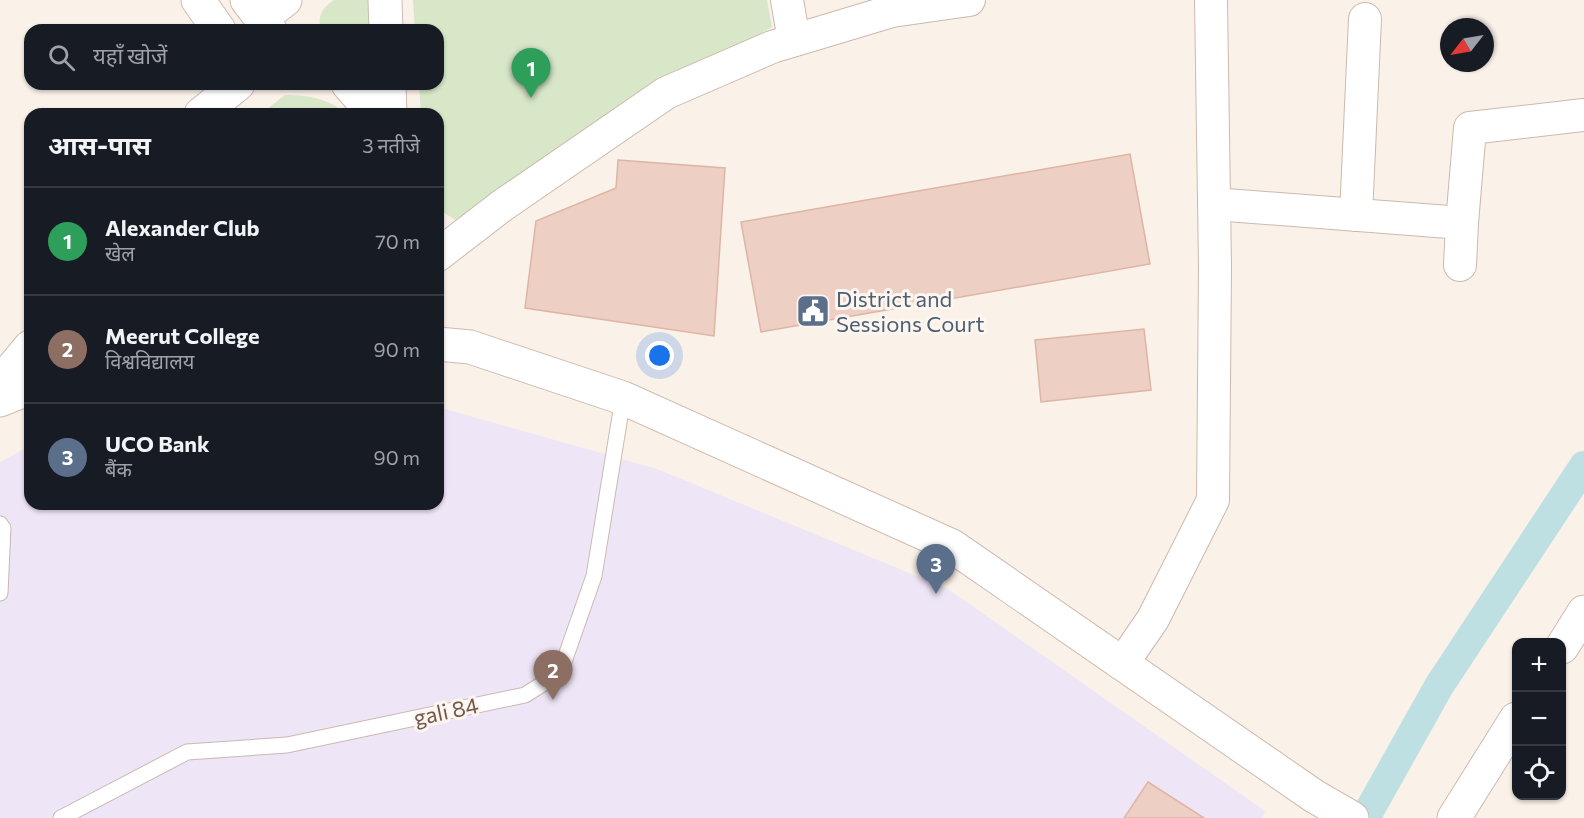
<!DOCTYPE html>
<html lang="hi">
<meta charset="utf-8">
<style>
body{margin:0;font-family:Commissioner,"Noto Sans Devanagari",sans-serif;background:#242831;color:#f1f3f6}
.controls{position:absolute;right:18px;bottom:18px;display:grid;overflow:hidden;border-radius:12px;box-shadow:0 2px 4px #0004}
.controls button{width:54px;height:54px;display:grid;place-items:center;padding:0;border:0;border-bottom:2px solid #363941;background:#171b24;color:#f1f3f6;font:30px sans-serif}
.compass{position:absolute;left:1440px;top:18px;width:54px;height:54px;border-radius:50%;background:#171b24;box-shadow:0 2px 4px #0004;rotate:239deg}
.you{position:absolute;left:660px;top:356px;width:21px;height:21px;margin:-15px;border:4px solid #fff;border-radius:50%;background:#1a73e8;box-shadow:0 0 0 9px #1a73e833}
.badge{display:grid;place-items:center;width:39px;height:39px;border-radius:50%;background:#b45309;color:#fff;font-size:20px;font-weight:700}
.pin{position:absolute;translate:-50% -50px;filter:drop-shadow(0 2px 3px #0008)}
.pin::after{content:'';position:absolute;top:32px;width:21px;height:18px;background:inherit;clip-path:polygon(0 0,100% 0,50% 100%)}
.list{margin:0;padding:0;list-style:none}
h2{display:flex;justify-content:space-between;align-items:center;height:78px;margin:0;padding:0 24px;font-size:26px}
h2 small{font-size:20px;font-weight:400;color:#9ea1a6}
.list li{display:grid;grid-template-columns:39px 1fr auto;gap:18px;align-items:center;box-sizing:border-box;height:108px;padding:0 24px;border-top:2px solid #363941}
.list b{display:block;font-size:22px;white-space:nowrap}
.list p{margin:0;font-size:20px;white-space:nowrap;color:#9ea1a6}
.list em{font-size:20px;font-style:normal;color:#9ea1a6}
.icon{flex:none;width:33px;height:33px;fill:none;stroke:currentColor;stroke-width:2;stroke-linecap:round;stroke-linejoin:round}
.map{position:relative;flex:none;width:1584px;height:818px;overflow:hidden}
.search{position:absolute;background:#171b24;box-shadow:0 2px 4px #0004;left:24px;top:24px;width:420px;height:66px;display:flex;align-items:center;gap:15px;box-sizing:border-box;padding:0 21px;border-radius:18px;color:#9ea1a6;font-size:22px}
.panel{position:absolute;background:#171b24;box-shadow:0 2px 4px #0004;left:24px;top:108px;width:420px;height:402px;border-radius:18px}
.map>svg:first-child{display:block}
</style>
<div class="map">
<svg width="1584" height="818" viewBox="0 0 1584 818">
<rect width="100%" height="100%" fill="#faf1e8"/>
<path fill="#eee5f7" d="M438 407 657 469 948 589 1265 811 1262 818H0V462L30 446V504H438Z"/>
<g fill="#d7e7c8">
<path d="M334 0H375L378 30H321C317 16 322 8 334 0Z"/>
<path d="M413 0H767L772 27 616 113 462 224 438 209V114H421L419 84H438V30H415Z"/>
<path d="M285 95C307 95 329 98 345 114H261Z"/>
</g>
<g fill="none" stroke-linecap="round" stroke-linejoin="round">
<path stroke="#bfe0e2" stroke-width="30" d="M1365 818 1439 686 1584 466"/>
</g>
<g fill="#edcfc3" stroke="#deb5a5" stroke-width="1.5">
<path d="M1130 154 1150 264 761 332 741 222Z"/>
<path d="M618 160 725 168 714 336 525 308 536 221 616 188Z"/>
<path d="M1144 329 1151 390 1041 402 1035 340Z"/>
<path d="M1148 782 1204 818H1124Z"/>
</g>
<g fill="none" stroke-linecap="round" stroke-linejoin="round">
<defs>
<g id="lane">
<path d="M0 524 3 528 0 593"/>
<path d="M61 818 187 752 287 745 525 695 560 673 594 576 623 398"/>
</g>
<g id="street">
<path d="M787 0 794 40"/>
<path d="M1214 204 1462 223 1460 265"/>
<path d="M1356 215 1365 19"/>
<path d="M1462 223 1470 128 1584 115"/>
<path d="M438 255 503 205 666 93 772 47 892 11 969 0"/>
<path d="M1122 664 1153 619 1213 500 1215 267 1211 0"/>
</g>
<g id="secondary">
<path d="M198 0 219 30"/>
<path d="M247 0 270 30"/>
<path d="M385 0 386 30"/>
<path d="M261 18 285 0"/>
<path d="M348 84 374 114"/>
<path d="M389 84 390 114"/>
<path d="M201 114 238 84"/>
<path d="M438 344 470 347 623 398 952 546 1314 796 1352 818"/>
<path d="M0 383 30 347"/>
<path d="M0 400 30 388"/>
<path d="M1562 647 1584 612"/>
<path d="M1454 818 1516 719"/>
</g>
</defs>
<use href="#lane" stroke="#cbb9af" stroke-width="17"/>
<use href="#street" stroke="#cbb9af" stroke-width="34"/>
<use href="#secondary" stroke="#cfbbb0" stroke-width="35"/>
<use href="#lane" stroke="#fff" stroke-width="15"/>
<use href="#street" stroke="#fff" stroke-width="32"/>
<use href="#secondary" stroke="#fff" stroke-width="33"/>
</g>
<defs>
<symbol id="civic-square" viewBox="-11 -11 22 22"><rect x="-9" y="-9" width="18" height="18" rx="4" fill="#5c6f8a" stroke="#fdf6ee"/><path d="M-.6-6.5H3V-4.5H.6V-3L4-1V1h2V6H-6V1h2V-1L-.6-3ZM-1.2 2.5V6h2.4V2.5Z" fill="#fff"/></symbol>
</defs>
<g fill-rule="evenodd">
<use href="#civic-square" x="794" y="292" width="38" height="38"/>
</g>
<g text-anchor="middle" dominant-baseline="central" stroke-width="6" stroke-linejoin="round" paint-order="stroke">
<g font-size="22" fill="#4e5e75" stroke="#fdf6ee" text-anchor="start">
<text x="836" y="298">District and<tspan x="836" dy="25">Sessions Court</tspan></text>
</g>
<g font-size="22" fill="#72584f" stroke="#fdf6ee">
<text transform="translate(446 711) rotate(-12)">gali 84</text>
</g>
</g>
</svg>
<div class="controls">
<button>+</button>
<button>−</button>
<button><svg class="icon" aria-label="locate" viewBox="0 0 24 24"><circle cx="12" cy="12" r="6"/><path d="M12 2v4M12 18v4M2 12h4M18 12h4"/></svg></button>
</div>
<svg class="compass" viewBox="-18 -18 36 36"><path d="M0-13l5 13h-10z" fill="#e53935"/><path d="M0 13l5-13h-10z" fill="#9ea1a6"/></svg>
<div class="you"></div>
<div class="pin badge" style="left:531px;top:98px;background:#2e9e5b">1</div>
<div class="pin badge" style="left:553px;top:700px;background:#8d6e63">2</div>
<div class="pin badge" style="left:936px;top:594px;background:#5c6f8a">3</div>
<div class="search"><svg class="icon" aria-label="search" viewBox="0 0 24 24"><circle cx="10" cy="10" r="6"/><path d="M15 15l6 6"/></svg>यहाँ खोजें</div>
<section class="panel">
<h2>आस-पास<small>3 नतीजे</small></h2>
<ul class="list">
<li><span class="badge" style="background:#2e9e5b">1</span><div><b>Alexander Club</b><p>खेल</p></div><em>70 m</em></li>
<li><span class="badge" style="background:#8d6e63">2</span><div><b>Meerut College</b><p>विश्वविद्यालय</p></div><em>90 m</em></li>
<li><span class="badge" style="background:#5c6f8a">3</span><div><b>UCO Bank</b><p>बैंक</p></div><em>90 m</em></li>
</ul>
</section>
</div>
